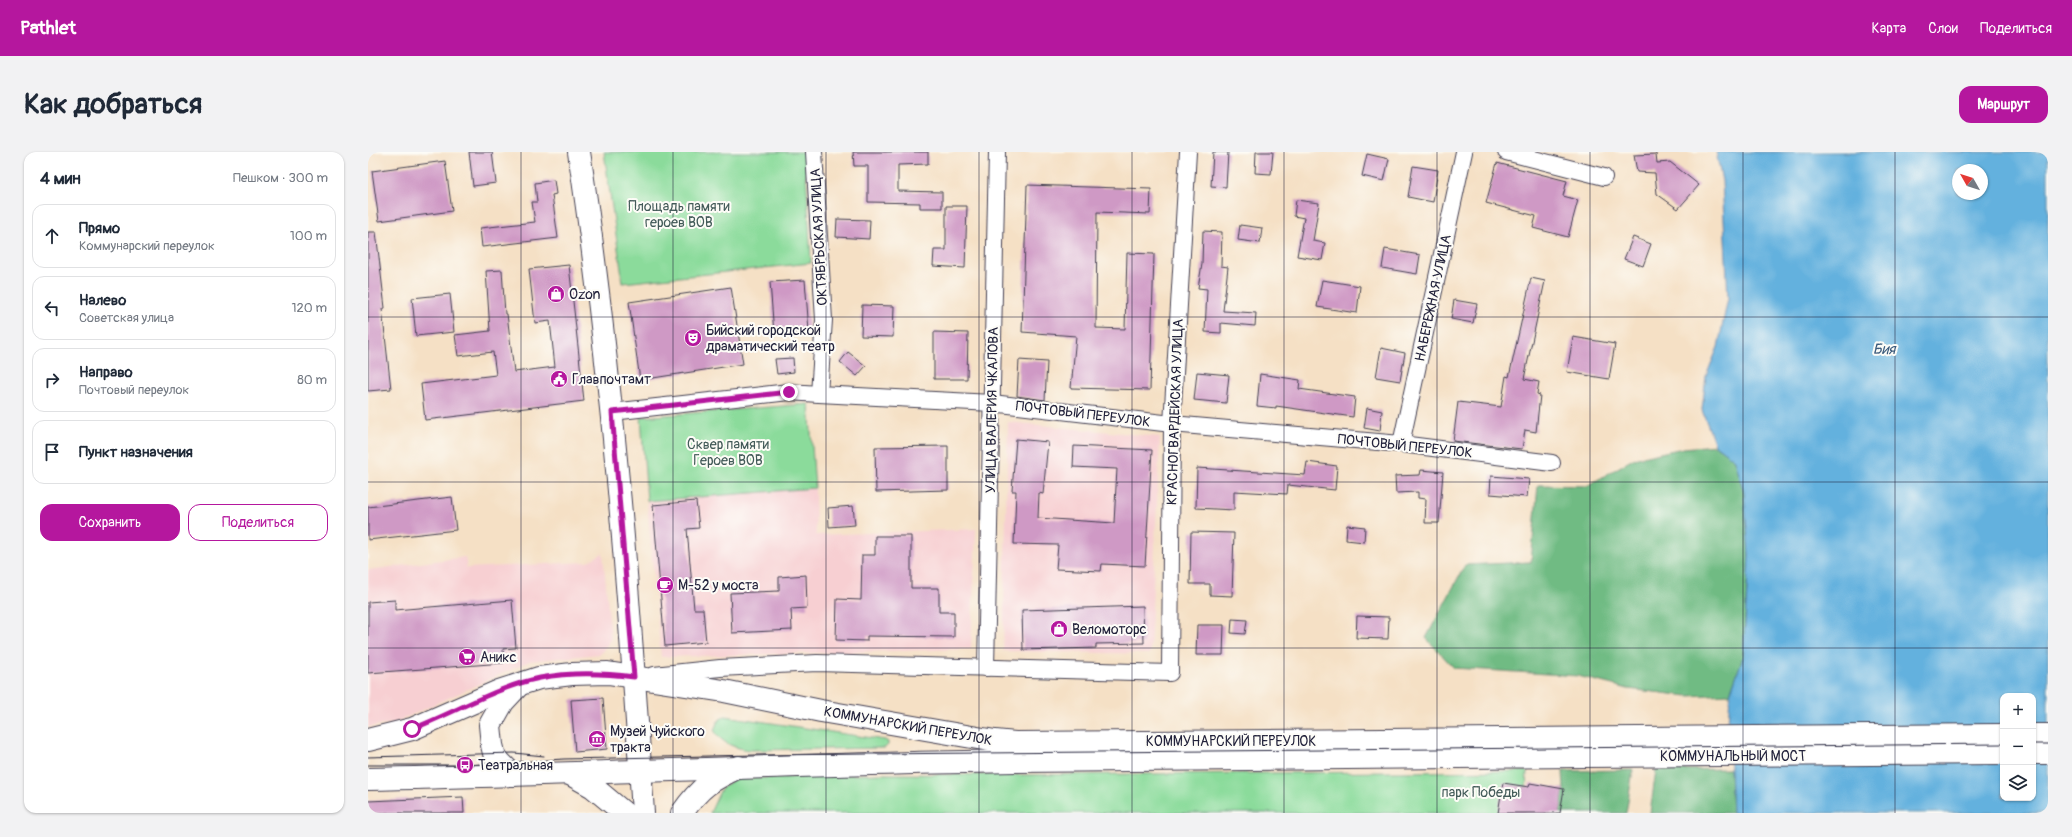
<!DOCTYPE html>
<html lang="ru">
<meta charset="utf-8">
<style>
body{margin:0;font-family:Pangolin,sans-serif;background:#f2f2f3;color:#1f2937}
.controls{position:absolute;right:12px;bottom:12px;display:grid;overflow:hidden;border-radius:8px;box-shadow:0 1px 3px #0004}
.controls button{width:36px;height:36px;display:grid;place-items:center;padding:0;border:0;border-bottom:1px solid #e0e1e3;background:#fff;color:#1f2937;font:20px sans-serif}
.compass{position:absolute;left:1584px;top:12px;width:36px;height:36px;border-radius:50%;background:#fff;box-shadow:0 1px 3px #0004;rotate:309deg}
.stop{position:absolute;width:12px;height:12px;margin:-9px;border:3px solid #b5179e;border-radius:50%;background:#fff}
.stop.end{background:#b5179e;border-color:#fff;box-shadow:0 1px 4px #0008}
.list{margin:0;padding:0;list-style:none}
h2{display:flex;justify-content:space-between;align-items:center;height:52px;margin:0;padding:0 16px;font-size:17px}
h2 small{font-size:13px;font-weight:400;color:#747a83}
.list li{display:grid;grid-template-columns:26px 1fr auto;gap:12px;align-items:center;box-sizing:border-box;height:64px;margin:0 8px 8px;padding:0 8px;border:1px solid #e0e1e3;border-radius:12px}
.list b{display:block;font-size:15px;white-space:nowrap}
.list p{margin:0;font-size:13px;white-space:nowrap;color:#747a83}
.list em{font-size:13px;font-style:normal;color:#747a83}
.actions{display:flex;gap:8px;padding:12px 16px}
.actions a{flex:1;padding:9px 0;border:1px solid #b5179e;border-radius:12px;text-align:center;font-size:14px;color:#b5179e}
.actions .main{background:#b5179e;color:#fff}
.icon{flex:none;width:22px;height:22px;fill:none;stroke:currentColor;stroke-width:2;stroke-linecap:round;stroke-linejoin:round}
.map{position:relative;flex:none;width:1680px;height:661px;overflow:hidden;border-radius:12px}
header{display:flex;align-items:center;gap:24px;box-sizing:border-box;height:56px;padding:0 20px;background:#b5179e;color:#fff}
header strong{font-size:19px}
nav{display:flex;gap:22px;margin-inline-start:auto;font-size:14px}
.intro{display:flex;align-items:center;justify-content:space-between;box-sizing:border-box;height:96px;padding:0 24px}
h1{margin:0;font-size:28px}
.button{padding:10px 18px;border-radius:12px;background:#b5179e;color:#fff;font-size:14px;font-weight:700}
main{display:flex;gap:24px;padding:0 24px}
aside{flex:1;background:#fff;border-radius:12px;box-shadow:0 1px 3px #0004}
.map>svg:first-child{display:block}
</style>
<header>
<strong>Pathlet</strong>
<nav><a>Карта</a><a>Слои</a><a>Поделиться</a></nav>
</header>
<div class="intro"><h1>Как добраться</h1><a class="button">Маршрут</a></div>
<main>
<aside>
<h2>4 мин<small>Пешком · 300 m</small></h2>
<ul class="list">
<li><svg class="icon" aria-label="ahead" viewBox="0 0 24 24"><path d="M12 20V5M6 11l6-6 6 6"/></svg><div><b>Прямо</b><p>Коммунарский переулок</p></div><em>100 m</em></li>
<li><svg class="icon" aria-label="left" viewBox="0 0 24 24"><path d="M17 20v-9H6M10 6l-5 5 5 5"/></svg><div><b>Налево</b><p>Советская улица</p></div><em>120 m</em></li>
<li><svg class="icon" aria-label="right" viewBox="0 0 24 24"><path d="M7 20v-9h11M14 6l5 5-5 5"/></svg><div><b>Направо</b><p>Почтовый переулок</p></div><em>80 m</em></li>
<li><svg class="icon" aria-label="arrive" viewBox="0 0 24 24"><path d="M6 21V4h12l-3 4 3 4H6"/></svg><div><b>Пункт назначения</b></div></li>
</ul>
<div class="actions"><a class="main">Сохранить</a><a>Поделиться</a></div>
</aside>
<div class="map">
<svg width="1680" height="661" viewBox="0 0 1680 661">
<rect width="100%" height="100%" fill="#fdfcf7"/>
<filter id="ink" filterUnits="userSpaceOnUse"><feTurbulence type="fractalNoise" baseFrequency=".025" numOctaves="2"/><feDisplacementMap in="SourceGraphic" scale="8" xChannelSelector="R" yChannelSelector="G"/><feConvolveMatrix kernelMatrix="1 2 1 2 8 2 1 2 1" color-interpolation-filters="sRGB"/></filter>
<filter id="wash" filterUnits="userSpaceOnUse"><feTurbulence type="fractalNoise" baseFrequency=".012" numOctaves="4" result="noise"/><feDisplacementMap in="SourceGraphic" scale="16" xChannelSelector="R" yChannelSelector="G"/><feGaussianBlur stdDeviation="0.9" result="paint"/><feColorMatrix in="noise" values="0 0 0 0 0 0 0 0 0 0 0 0 0 0 0 0 0 1.4 0 .05"/><feComposite in="paint" operator="in"/></filter>
<g filter="url(#wash)">
<rect width="100%" height="100%" fill="#f5e0c5"/>
<g fill="#f7cfd2">
<path d="M640 270 792 285 782 502 635 499Z"/>
<path d="M447 336 448 383 608 377 603 497 293 505 279 349Z"/>
<path d="M235 401 243 488 232 502 162 509 26 571 0 575V418L97 405 99 416 219 410Z"/>
</g>
<g fill="#8bdb9b" stroke="#567e6b">
<path d="M236 0H437L443 111 255 131Z"/>
<path d="M441 252 447 336 279 349 273 265Z"/>
<path d="M357 564 517 588 520 590V593L517 596 382 598C367 596 354 592 346 578L350 569Z"/>
<path d="M1159 619 1157 661H342L353 637 366 627 512 622 648 623Z"/>
</g>
<g fill="#70bb83" stroke="#496e5f">
<path d="M1347 293 1367 308 1376 341 1381 403 1375 505 1362 542 1320 544 1260 537 1210 524 1086 516 1058 486 1097 413 1163 410 1170 333 1219 334 1265 307 1315 296Z"/>
<path d="M1362 617 1364 661H1282L1288 618Z"/>
<path d="M1265 618 1258 661H1192L1196 637 1195 619Z"/>
</g>
<path fill="#64b1de" stroke="#436a8c" fill-rule="evenodd" d="M1348 0H1680V661H1364L1360 571 1362 542 1375 505 1381 403 1376 341 1367 308 1347 293 1334 258 1338 224 1350 195 1360 146 1354 29ZM1590 18H1614V42H1590ZM1635 544H1665V646H1635Z"/>
<g id="blocks">
<g fill="#cf99c5">
<path d="M101 0H124L128 31 105 34Z"/>
<path d="M485 0H560V12L530 13V39L574 40V56H552V51L500 50V14H486Z"/>
<path d="M845 0H860L858 35 843 34Z"/>
<path d="M888 0H905L903 22 887 21Z"/>
<path d="M999 2 1021 7 1016 29 994 24Z"/>
<path d="M1288 2 1289 11 1302 10 1331 33 1310 57 1289 42 1287 21 1269 20 1266 3Z"/>
<path d="M77 9 84 59 11 69 4 19Z"/>
<path d="M1129 11 1199 29 1195 44 1210 48 1200 85 1165 76 1168 64 1118 51Z"/>
<path d="M1045 14 1070 18 1065 50 1040 45Z"/>
<path d="M186 28 188 42 184 43 190 86 114 95 112 76 167 70 164 50H169L167 31Z"/>
<path d="M659 33 783 37 782 62 729 60 728 176 757 177 759 101 786 102 782 238 703 236 708 184 654 180Z"/>
<path d="M928 48 951 51 945 89 957 91 954 108 929 104 936 66 926 64Z"/>
<path d="M578 54H599L597 116 565 114 566 98H578Z"/>
<path d="M469 67 502 68 501 87 468 85Z"/>
<path d="M872 73 894 76 892 91 870 88Z"/>
<path d="M835 79 854 80 853 114 860 115 855 159 888 161 887 174 853 171V181L837 180 839 137 830 136 834 112Z"/>
<path d="M0 80H8L17 156 14 157 23 237 0 239Z"/>
<path d="M1265 85 1283 92 1275 114 1256 107Z"/>
<path d="M1017 97 1052 103 1049 122 1014 116Z"/>
<path d="M201 113 216 249 57 268 53 232 128 223 125 200 90 204 87 183 122 179 118 119 134 118 137 162H139L146 220 187 215 182 169 167 171 161 117Z"/>
<path d="M1163 126 1177 129 1156 227 1171 230 1169 242 1172 243 1168 280 1157 278 1154 297 1085 289 1090 250 1133 255 1138 224 1141 225Z"/>
<path d="M437 128 441 179 406 182 402 130Z"/>
<path d="M954 128 992 134 989 161 949 155Z"/>
<path d="M363 135 375 212 272 228 261 150Z"/>
<path d="M82 142 86 180 48 184 44 146Z"/>
<path d="M1086 148 1109 152 1105 171 1083 167Z"/>
<path d="M494 153 526 154 525 185 493 184Z"/>
<path d="M566 180 600 181 599 227H566Z"/>
<path d="M1205 185 1247 192 1241 227 1199 220Z"/>
<path d="M1013 196 1037 201 1032 229 1008 225Z"/>
<path d="M480 200 498 214 489 224 472 210Z"/>
<path d="M425 206 426 220 409 222 407 207Z"/>
<path d="M651 208 679 210 677 248 649 244Z"/>
<path d="M829 220 861 223 858 251 826 248Z"/>
<path d="M892 222 932 228 931 237 987 245 985 265 908 254V256L889 254Z"/>
<path d="M999 256 1014 259 1012 279 996 276Z"/>
<path d="M648 287 680 290 675 342 671 341 670 366 746 371 749 317 705 315 706 294 784 298 777 414 734 412 733 419 688 417 690 393 646 392 648 339H644Z"/>
<path d="M580 294V338L508 340 507 295Z"/>
<path d="M939 310 969 314 967 338 920 333 919 342 866 339V358L828 356 829 316 937 323Z"/>
<path d="M1053 318 1075 320 1071 371H1057L1058 347 1050 346V340L1028 341 1027 324 1052 323Z"/>
<path d="M1123 324 1161 327 1159 345 1122 342Z"/>
<path d="M84 345 88 378 0 388V355Z"/>
<path d="M328 349 331 376 319 377 326 457H335L338 490 297 494 285 353Z"/>
<path d="M485 354 487 373 461 375 460 356Z"/>
<path d="M979 373 997 375 996 390 978 388Z"/>
<path d="M823 380 866 381 864 444 842 443V432H822Z"/>
<path d="M507 384H543V436H571V460H586V485L499 484V489L468 488 469 447 493 448 494 403H507Z"/>
<path d="M438 423 439 456 423 457 424 478 364 481 362 441 411 439V425Z"/>
<path d="M27 448V458L144 448 148 496 135 497 136 511 0 521V450Z"/>
<path d="M775 454 776 491 728 492V496L655 498 654 458Z"/>
<path d="M989 464 1021 465 1020 487 988 486Z"/>
<path d="M864 467 879 468 877 482 863 481Z"/>
<path d="M829 473H856L855 503H828Z"/>
<path d="M235 546 239 597 207 600 203 548Z"/>
<path d="M1135 631 1161 635 1162 631 1196 637 1192 661H1130Z"/>
<path d="M95 645 96 661H0V649Z"/>
</g>
</g>
</g>
<g filter="url(#ink)">
<use href="#blocks" fill-opacity="0" stroke="#423e50" stroke-width="1"/>
<g fill="none" stroke-linecap="round" stroke-linejoin="round">
<defs>
<g id="street">
<path d="M446 0 456 168 451 242"/>
<path d="M1138 0 1236 25"/>
<path d="M244 260 421 240 451 242 624 251 804 272 1033 292 1184 311"/>
<path d="M1033 292 1096 0"/>
<path d="M618 516 629 0"/>
<path d="M286 523 352 516 449 511 802 521 804 272 820 0"/>
</g>
<g id="secondary">
<path d="M211 0C244 219 261 440 275 661"/>
<path d="M202 622 225 635 256 661"/>
<path d="M314 661C332 635 343 628 371 615"/>
</g>
<g id="primary">
<path d="M1665 583H1680"/>
<path d="M0 588 44 577 131 539 171 526 204 522 240 521 356 539 453 559 627 589 647 591 1635 583"/>
<path d="M1665 601H1680"/>
<path d="M145 623 127 605 124 593 122 573 135 550 150 534"/>
<path d="M0 627C216 622 433 612 649 609 978 605 1306 604 1635 601"/>
</g>
</defs>
<use href="#street" stroke="#423e50" stroke-width="18"/>
<use href="#secondary" stroke="#423e50" stroke-width="24"/>
<use href="#primary" stroke="#423e50" stroke-width="24"/>
<use href="#street" stroke="#fff" stroke-width="16"/>
<use href="#secondary" stroke="#fff" stroke-width="22"/>
<use href="#primary" stroke="#fff" stroke-width="22"/>
<g stroke="#22223b" stroke-width="1">
<path d="M1665 592H1680"/>
<path d="M0 605 146 601 176 604"/>
<path d="M0 613H97L196 607 388 603 1635 592"/>
</g>
</g>
</g>
<g fill="none" stroke-linecap="round" stroke-linejoin="round" filter="url(#ink)">
<path stroke="#b5179e" stroke-width="5" d="M44 577C86 561 128 535 172 526 203 520 235 521 266 525L244 260 421 240"/>
</g>
<path fill="none" stroke="#22223b" stroke-width="1" stroke-opacity="0.55" d="M153 0V661M305 0V661M458 0V661M611 0V661M764 0V661M916 0V661M1069 0V661M1222 0V661M1375 0V661M1527 0V661M0 165H1680M0 330H1680M0 496H1680"/>
<defs>
<symbol id="shop-disc" viewBox="-11 -11 22 22"><circle r="9.5" fill="#b5179e" stroke="#fdfcf7"/><path d="M-5-2.5h2.3a2.7 3.5 0 0 1 5.4 0H5L5.5 6h-11ZM-1.5-2.5h3a1.5 2.3 0 0 0-3 0Z" fill="#fff"/></symbol>
<symbol id="theatre-disc" viewBox="-11 -11 22 22"><circle r="9.5" fill="#b5179e" stroke="#fdfcf7"/><path d="M-5-5.5Q0-4 5-5.5V0Q5 5 0 6Q-5 5-5 0ZM-3.3-2.5H-1v1.5H-3.3ZM1-2.5H3.3v1.5H1ZM-2.8 1Q0 5.5 2.8 1Z" fill="#fff"/></symbol>
<symbol id="civic-disc" viewBox="-11 -11 22 22"><circle r="9.5" fill="#b5179e" stroke="#fdfcf7"/><path d="M-.6-6.5H3V-4.5H.6V-3L4-1V1h2V6H-6V1h2V-1L-.6-3ZM-1.2 2.5V6h2.4V2.5Z" fill="#fff"/></symbol>
<symbol id="cafe-disc" viewBox="-11 -11 22 22"><circle r="9.5" fill="#b5179e" stroke="#fdfcf7"/><path d="M-5.5-4.5H6V0H3Q3 3.5 0 3.5H-2.5Q-5.5 3.5-5.5 0ZM3-3.2v2h1.7v-2ZM-6 4.5H4V6H-6Z" fill="#fff"/></symbol>
<symbol id="supermarket-disc" viewBox="-11 -11 22 22"><circle r="9.5" fill="#b5179e" stroke="#fdfcf7"/><path d="M-6-5.5h2.5l.6 2H6L4.5 2H-2.5L-4.4-4H-6ZM-1.5 3.2a1.3 1.3 0 1 0 .1 0ZM3 3.2a1.3 1.3 0 1 0 .1 0Z" fill="#fff"/></symbol>
<symbol id="museum-disc" viewBox="-11 -11 22 22"><circle r="9.5" fill="#b5179e" stroke="#fdfcf7"/><path d="M0-6L6-3V-2H-6V-3ZM-5-1h2V3h-2ZM-1-1h2V3h-2ZM3-1h2V3H3ZM-6 4H6V6H-6Z" fill="#fff"/></symbol>
<symbol id="bus-disc" viewBox="-11 -11 22 22"><circle r="9.5" fill="#b5179e" stroke="#fdfcf7"/><path d="M-5-6H5V4H4V6H2V4H-2V6H-4V4H-5ZM-3.5-4V0h7V-4ZM-3.5 1.2v1.5H-2V1.2ZM2 1.2v1.5H3.5V1.2Z" fill="#fff"/></symbol>
</defs>
<g fill-rule="evenodd">
<use href="#shop-disc" x="178" y="132" width="20" height="20"/>
<use href="#theatre-disc" x="315" y="176" width="20" height="20"/>
<use href="#civic-disc" x="181" y="217" width="20" height="20"/>
<use href="#cafe-disc" x="287" y="423" width="20" height="20"/>
<use href="#shop-disc" x="681" y="467" width="20" height="20"/>
<use href="#supermarket-disc" x="89" y="495" width="20" height="20"/>
<use href="#museum-disc" x="219" y="577" width="20" height="20"/>
<use href="#bus-disc" x="87" y="603" width="20" height="20"/>
</g>
<g text-anchor="middle" dominant-baseline="central" stroke-width="4" stroke-linejoin="round" paint-order="stroke">
<g font-size="14" fill="#425a58" stroke="#fdfcf7">
<text x="311" y="54">Площадь памяти<tspan x="311" dy="16">героев ВОВ</tspan></text>
<text x="360" y="292">Сквер памяти<tspan x="360" dy="16">Героев ВОВ</tspan></text>
<text x="1113" y="640">парк Победы</text>
</g>
<g font-size="14" fill="#22223b" stroke="#fdfcf7">
<text transform="translate(451 85) rotate(-93)">ОКТЯБРЬСКАЯ УЛИЦА</text>
<text transform="translate(1065 146) rotate(-78)">НАБЕРЕЖНАЯ УЛИЦА</text>
<text transform="translate(624 258) rotate(-89)">УЛИЦА ВАЛЕРИЯ ЧКАЛОВА</text>
<text transform="translate(807 260) rotate(-88)">КРАСНОГВАРДЕЙСКАЯ УЛИЦА</text>
<text transform="translate(715 262) rotate(7)">ПОЧТОВЫЙ ПЕРЕУЛОК</text>
<text transform="translate(1037 294) rotate(6)">ПОЧТОВЫЙ ПЕРЕУЛОК</text>
<text transform="translate(540 574) rotate(10)">КОММУНАРСКИЙ ПЕРЕУЛОК</text>
<text x="863" y="589">КОММУНАРСКИЙ ПЕРЕУЛОК</text>
<text x="1365" y="604">КОММУНАЛЬНЫЙ МОСТ</text>
</g>
<g font-size="14" fill="#22223b" stroke="#fdfcf7" text-anchor="start">
<text x="201" y="142">Ozon</text>
<text x="338" y="178">Бийский городской<tspan x="338" dy="16">драматический театр</tspan></text>
<text x="204" y="227">Главпочтамт</text>
<text x="310" y="433">М-52 у моста</text>
<text x="704" y="477">Веломоторс</text>
<text x="112" y="505">Аникс</text>
<text x="242" y="579">Музей Чуйского<tspan x="242" dy="16">тракта</tspan></text>
<text x="110" y="613">Театральная</text>
</g>
<g font-size="15" font-style="italic" fill="#3c5b7c" stroke="#fdfcf7">
<text x="1516" y="197">Бия</text>
</g>
</g>
</svg>
<div class="controls">
<button>+</button>
<button>−</button>
<button><svg class="icon" aria-label="layers" viewBox="0 0 24 24"><path d="M12 4l9 5-9 5-9-5zM3 14l9 5 9-5"/></svg></button>
</div>
<svg class="compass" viewBox="-18 -18 36 36"><path d="M0-13l5 13h-10z" fill="#e53935"/><path d="M0 13l5-13h-10z" fill="#747a83"/></svg>
<div class="stop" style="left:44px;top:577px"></div>
<div class="stop end" style="left:421px;top:240px"></div>
</div>
</main>
